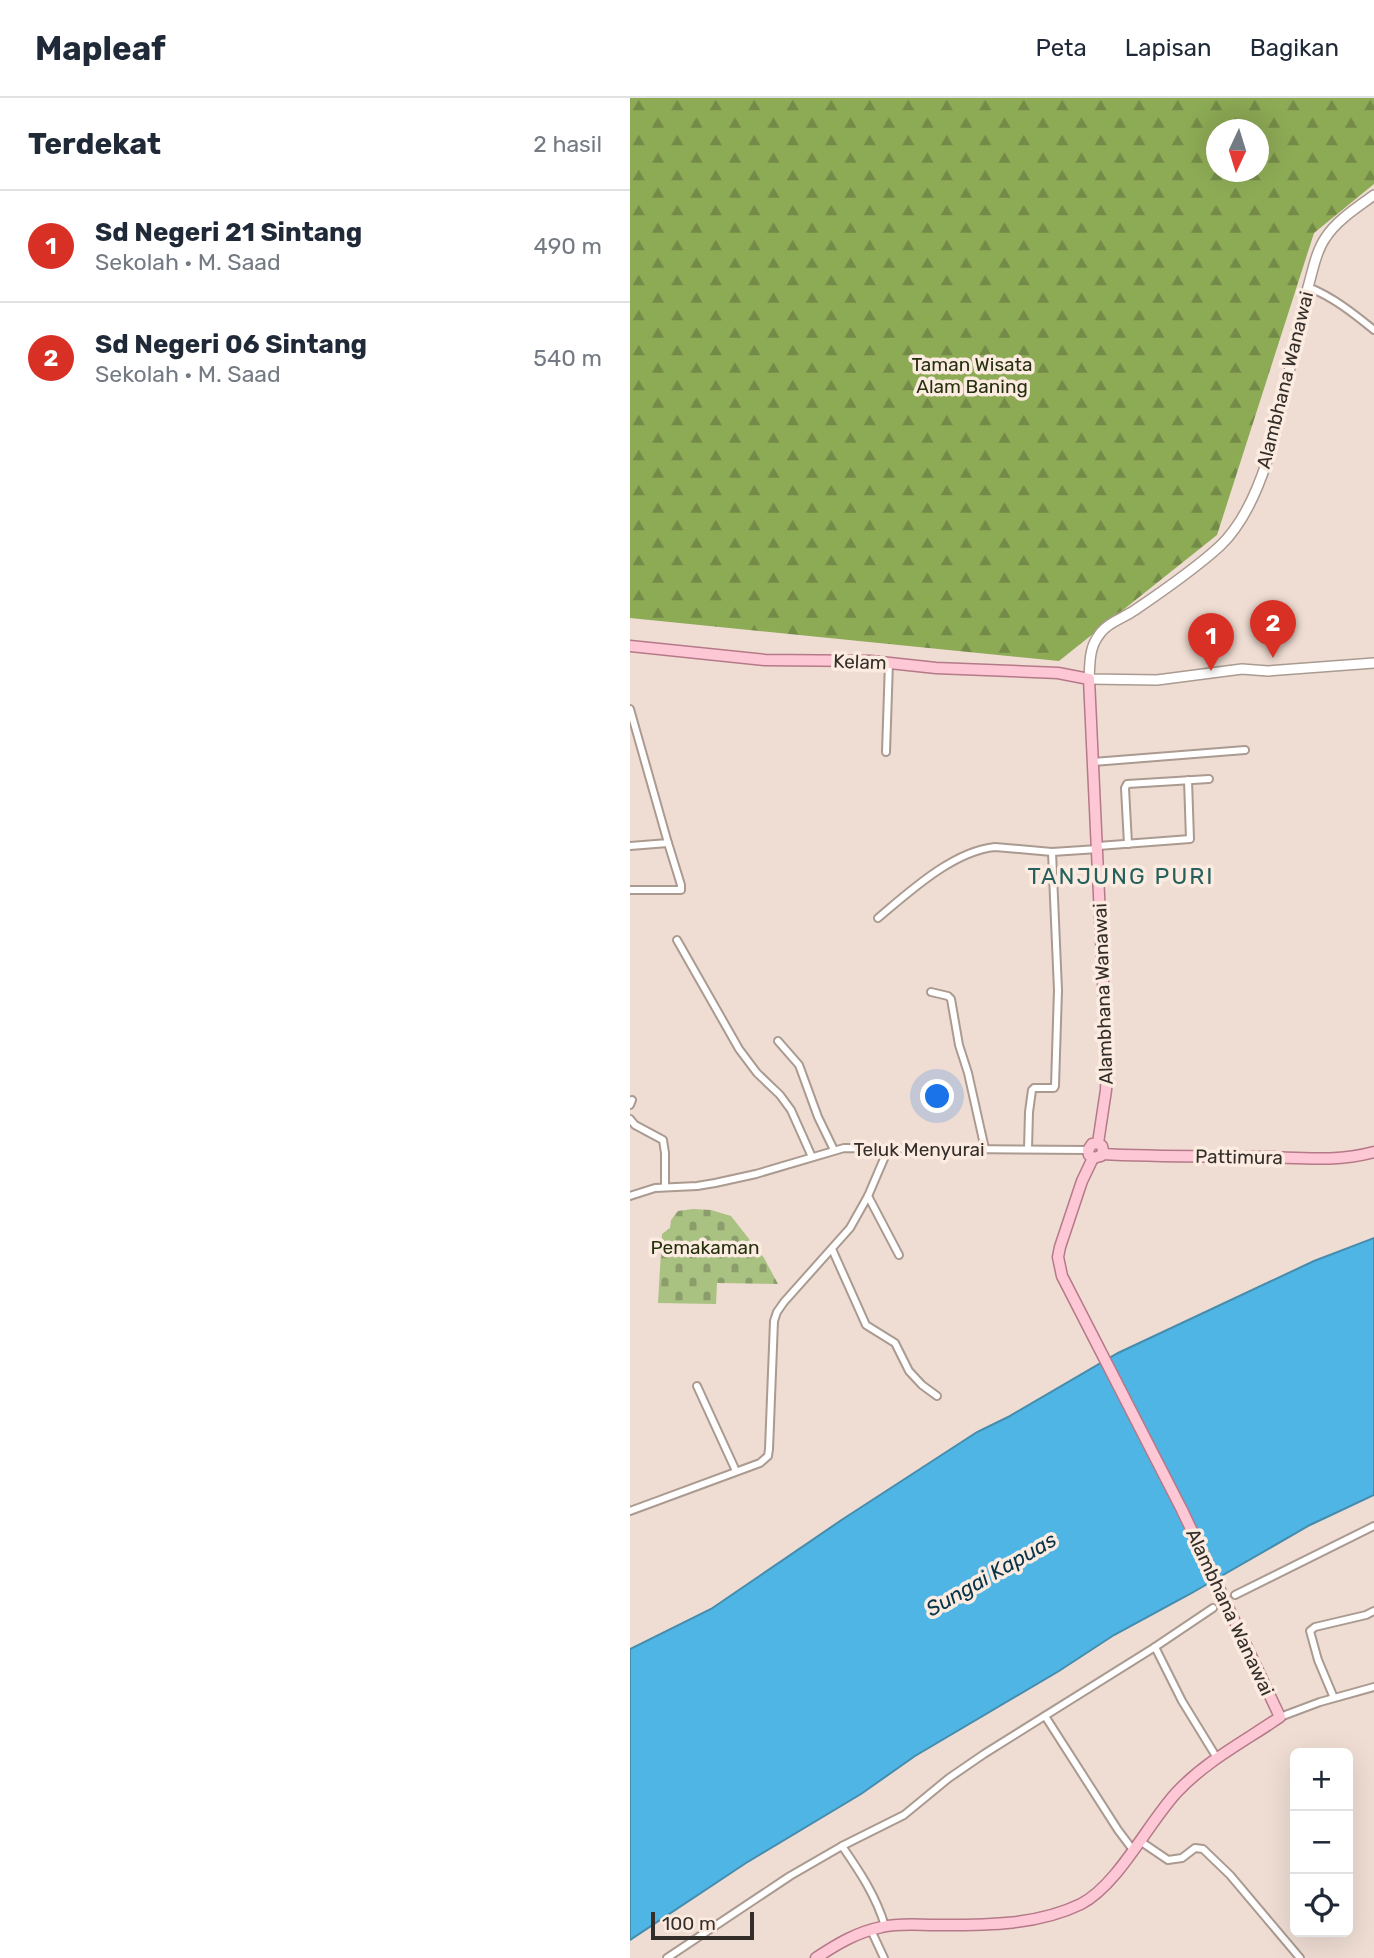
<!DOCTYPE html>
<html lang="id">
<meta charset="utf-8">
<style>
body{margin:0;font-family:Rubik,sans-serif;background:#f2f2f3;color:#1f2937}
.controls{position:absolute;right:21px;bottom:21px;display:grid;overflow:hidden;border-radius:10px;box-shadow:0 7px 28px #0002}
.controls button{width:63px;height:63px;display:grid;place-items:center;padding:0;border:0;border-bottom:2px solid #e0e1e3;background:#fff;color:#1f2937;font:35px sans-serif}
.compass{position:absolute;left:576px;top:21px;width:63px;height:63px;border-radius:50%;background:#fff;box-shadow:0 7px 28px #0002;rotate:184deg}
.scale{position:absolute;left:21px;bottom:18px;width:103px;box-sizing:border-box;padding-left:7px;border:4px solid #342e2a;border-top:0;font-size:19px;line-height:24px;white-space:nowrap;color:#342e2a;-webkit-text-stroke:5px #fcebe0;paint-order:stroke}
.you{position:absolute;left:308px;top:999px;width:24px;height:24px;margin:-18px;border:5px solid #fff;border-radius:50%;background:#1a73e8;box-shadow:0 0 0 10px #1a73e833}
.badge{display:grid;place-items:center;width:46px;height:46px;border-radius:50%;background:#d93025;color:#fff;font-size:23px;font-weight:700}
.pin{position:absolute;translate:-50% -58px;filter:drop-shadow(0 2px 4px #0008)}
.pin::after{content:'';position:absolute;top:37px;width:24px;height:21px;background:inherit;clip-path:polygon(0 0,100% 0,50% 100%)}
.list{margin:0;padding:0;list-style:none}
h2{display:flex;justify-content:space-between;align-items:center;height:91px;margin:0;padding:0 28px;font-size:30px}
h2 small{font-size:23px;font-weight:400;color:#747a83}
.list li{display:grid;grid-template-columns:46px 1fr auto;gap:21px;align-items:center;box-sizing:border-box;height:112px;padding:0 28px;border-top:2px solid #e0e1e3}
.list b{display:block;font-size:26px;white-space:nowrap}
.list p{margin:0;font-size:23px;white-space:nowrap;color:#747a83}
.list em{font-size:23px;font-style:normal;color:#747a83}
.icon{flex:none;width:38px;height:38px;fill:none;stroke:currentColor;stroke-width:2;stroke-linecap:round;stroke-linejoin:round}
.map{position:relative;flex:none;width:744px;height:1860px;overflow:hidden}
header{display:flex;align-items:center;gap:42px;box-sizing:border-box;height:98px;padding:0 35px;background:#fff;border-bottom:2px solid #e0e1e3}
header strong{font-size:33px}
nav{display:flex;gap:38px;margin-inline-start:auto;font-size:24px}
main{display:flex}
aside{flex:1;background:#fff}
.map>svg:first-child{display:block}
</style>
<header>
<strong>Mapleaf</strong>
<nav><a>Peta</a><a>Lapisan</a><a>Bagikan</a></nav>
</header>
<main>
<aside>
<h2>Terdekat<small>2 hasil</small></h2>
<ul class="list">
<li><span class="badge">1</span><div><b>Sd Negeri 21 Sintang</b><p>Sekolah · M. Saad</p></div><em>490 m</em></li>
<li><span class="badge">2</span><div><b>Sd Negeri 06 Sintang</b><p>Sekolah · M. Saad</p></div><em>540 m</em></li>
</ul>
</aside>
<div class="map">
<svg width="744" height="1860" viewBox="0 0 744 1860">
<defs>
<pattern id="forest-firs" width="22" height="20" patternUnits="userSpaceOnUse" patternTransform="scale(1.75)"><rect width="22" height="20" fill="#8daa55"/><path d="M5 1l3.5 6h-7zM16 11l3.5 6h-7z" fill="#748b47"/></pattern>
<pattern id="cemetery-stones" width="16" height="16" patternUnits="userSpaceOnUse" patternTransform="scale(1.75)"><rect width="16" height="16" fill="#a9c181"/><path d="M2 7V4a2 2 0 0 1 4 0v3zM10 15v-3a2 2 0 0 1 4 0v3z" fill="#8a9d6a"/></pattern>
</defs>
<rect width="100%" height="100%" fill="#efddd3"/>
<path fill="url(#forest-firs)" fill-rule="evenodd" d="M0 0H744V86L684 135 587 437 429 563 0 520ZM586 32H628V74H586Z"/>
<path fill="url(#cemetery-stones)" d="M63 1111 81 1112 101 1118 134 1160 148 1186 87 1185 86 1206 28 1205 32 1136 40 1130 41 1122 48 1113Z"/>
<path fill="#4eb5e5" stroke="#468cad" stroke-width="2" d="M744 1140V1397L680 1427 560 1496 484 1537 429 1573 285 1658 231 1696 116 1765 0 1842V1551L81 1511 213 1421 347 1334 378 1319 488 1255 684 1163Z"/>
<g fill="none" stroke-linecap="round" stroke-linejoin="round">
<defs>
<g id="street">
<path d="M678 189C703 199 723 215 744 232"/>
<path d="M0 611 38 745 0 748"/>
<path d="M256 654 259 564"/>
<path d="M463 664 615 652"/>
<path d="M498 746 495 690 497 686 579 681"/>
<path d="M468 748 560 741 558 682"/>
<path d="M0 792H51V787L38 745"/>
<path d="M248 820C279 794 323 753 365 749L422 754 468 751"/>
<path d="M47 842 109 951 127 975 150 997 161 1012 182 1059"/>
<path d="M301 894 318 898 321 901 329 947 338 975 355 1051"/>
<path d="M148 943 169 967 188 1019 204 1052"/>
<path d="M0 1007 2 1002"/>
<path d="M0 1021 5 1027 33 1042 35 1055V1089"/>
<path d="M398 1051 399 1014 402 992 404 990H424L425 988 428 892 422 754"/>
<path d="M0 1098 25 1090 67 1088 85 1085 126 1076 214 1050 458 1052"/>
<path d="M238 1098 269 1157"/>
<path d="M202 1151 236 1227 265 1245 279 1273 292 1287 307 1298"/>
<path d="M67 1288 106 1373"/>
<path d="M0 1413 130 1365 138 1358 139 1351 144 1223 147 1214 154 1204 220 1130 238 1098 259 1049"/>
<path d="M605 1497 744 1428"/>
<path d="M525 1549 552 1603 587 1660"/>
<path d="M704 1600 688 1562 680 1533 685 1529 736 1517 744 1513"/>
<path d="M415 1618 488 1732 503 1752"/>
<path d="M650 1619 690 1604 744 1589"/>
<path d="M510 1743 538 1762 552 1760 565 1750 573 1751 600 1777 670 1860"/>
<path d="M212 1748C230 1774 246 1798 255 1828"/>
<path d="M241 1832 254 1860"/>
<path d="M37 1860 160 1778 212 1748 274 1717 319 1680 354 1656 525 1549 583 1510"/>
</g>
<path id="secondary" d="M744 97C728 109 707 122 696 139 686 153 683 172 678 189 657 263 647 394 590 448 565 471 533 493 505 512 492 521 475 525 467 540 459 552 460 567 459 581L527 582 612 571 638 573 744 565"/>
<g id="primary">
<path d="M0 548 135 562 241 563 306 570 428 575 459 581 477 970 476 992 468 1045 472 1048 473 1053 471 1058 463 1060 459 1057 458 1052 462 1046 468 1045"/>
<path d="M472 1056C527 1059 581 1058 636 1059 674 1060 706 1064 744 1054"/>
<path d="M186 1860C207 1846 227 1834 252 1829 269 1825 288 1827 305 1827 354 1827 406 1828 451 1806 488 1787 518 1725 547 1694 576 1663 615 1643 650 1619L552 1412 432 1178 428 1159 430 1149 452 1083 463 1060"/>
</g>
</defs>
<use href="#street" stroke="#aa9a90" stroke-width="10"/>
<use href="#secondary" stroke="#aa9a90" stroke-width="12"/>
<use href="#primary" stroke="#b57988" stroke-width="13"/>
<use href="#street" stroke="#fff" stroke-width="6"/>
<use href="#secondary" stroke="#fff" stroke-width="9"/>
<use href="#primary" stroke="#fdc7d6" stroke-width="10"/>
</g>
<g text-anchor="middle" dominant-baseline="central" stroke-width="7" stroke-linejoin="round" paint-order="stroke">
<g font-size="19" fill="#25310d" stroke="#fcebe0">
<text x="342" y="266">Taman Wisata<tspan x="342" dy="22">Alam Baning</tspan></text>
<text x="75" y="1149">Pemakaman</text>
</g>
<g font-size="19" fill="#342e2a" stroke="#fcebe0">
<text transform="translate(655 282) rotate(-76)">Alambhana Wanawai</text>
<text transform="translate(230 564) rotate(2)">Kelam</text>
<text transform="translate(473 896) rotate(-92)">Alambhana Wanawai</text>
<text x="289" y="1051">Teluk Menyurai</text>
<text transform="translate(609 1059) rotate(1)">Pattimura</text>
<text transform="translate(600 1514) rotate(65)">Alambhana Wanawai</text>
</g>
<g font-size="21" font-style="italic" fill="#063549" stroke="#fcebe0">
<text transform="translate(361 1476) rotate(-30)">Sungai Kapuas</text>
</g>
<g font-size="23" letter-spacing="2" fill="#26605c" stroke="#fcebe0">
<text x="491" y="778">TANJUNG PURI</text>
</g>
</g>
</svg>
<div class="controls">
<button>+</button>
<button>−</button>
<button><svg class="icon" aria-label="locate" viewBox="0 0 24 24"><circle cx="12" cy="12" r="6"/><path d="M12 2v4M12 18v4M2 12h4M18 12h4"/></svg></button>
</div>
<svg class="compass" viewBox="-18 -18 36 36"><path d="M0-13l5 13h-10z" fill="#e53935"/><path d="M0 13l5-13h-10z" fill="#747a83"/></svg>
<div class="scale">100 m</div>
<div class="you"></div>
<div class="pin badge" style="left:581px;top:573px">1</div>
<div class="pin badge" style="left:643px;top:560px">2</div>
</div>
</main>
